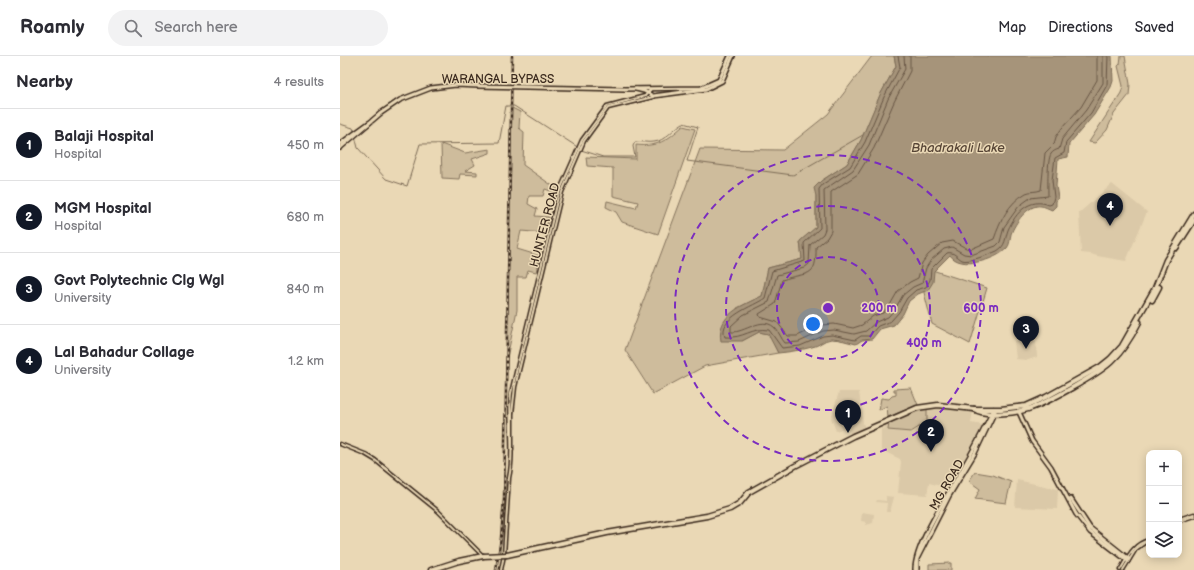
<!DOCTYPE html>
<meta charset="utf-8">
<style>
body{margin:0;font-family:"Balsamiq Sans",sans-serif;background:#f2f2f3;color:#2b2b33}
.controls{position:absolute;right:12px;bottom:12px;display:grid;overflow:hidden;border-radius:8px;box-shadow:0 2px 10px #0003}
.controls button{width:36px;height:36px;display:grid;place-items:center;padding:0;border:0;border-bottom:1px solid #e1e1e2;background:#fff;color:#2b2b33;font:20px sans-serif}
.you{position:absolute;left:473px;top:268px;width:14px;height:14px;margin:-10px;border:3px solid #fff;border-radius:50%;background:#1a73e8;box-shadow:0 0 0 6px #1a73e833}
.badge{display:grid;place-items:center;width:26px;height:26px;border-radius:50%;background:#111827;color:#fff;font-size:13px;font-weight:700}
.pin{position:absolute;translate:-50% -33px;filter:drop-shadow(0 1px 2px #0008)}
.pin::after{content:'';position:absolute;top:21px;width:14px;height:12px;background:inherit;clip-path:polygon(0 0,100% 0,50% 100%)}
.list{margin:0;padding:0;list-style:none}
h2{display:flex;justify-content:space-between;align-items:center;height:52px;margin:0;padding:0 16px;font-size:17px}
h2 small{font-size:13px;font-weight:400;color:#7c7c81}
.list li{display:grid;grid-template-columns:26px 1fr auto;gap:12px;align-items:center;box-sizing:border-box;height:72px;padding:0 16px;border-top:1px solid #e1e1e2}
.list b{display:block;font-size:15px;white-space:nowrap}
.list p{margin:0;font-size:13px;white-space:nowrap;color:#7c7c81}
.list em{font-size:13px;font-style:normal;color:#7c7c81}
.icon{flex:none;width:22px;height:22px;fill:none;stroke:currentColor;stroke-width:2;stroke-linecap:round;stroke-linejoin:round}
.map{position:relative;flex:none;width:854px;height:514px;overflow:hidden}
header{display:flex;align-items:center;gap:24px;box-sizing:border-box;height:56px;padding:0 20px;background:#fff;border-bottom:1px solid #e1e1e2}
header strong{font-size:19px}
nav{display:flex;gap:22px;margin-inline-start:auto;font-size:14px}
.search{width:280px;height:36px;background:#f2f2f3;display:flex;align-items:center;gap:10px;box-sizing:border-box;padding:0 14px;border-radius:22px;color:#7c7c81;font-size:15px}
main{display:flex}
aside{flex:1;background:#fff}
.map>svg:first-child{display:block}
</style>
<header>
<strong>Roamly</strong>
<div class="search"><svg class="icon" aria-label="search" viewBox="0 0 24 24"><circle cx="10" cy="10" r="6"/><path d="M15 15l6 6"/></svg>Search here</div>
<nav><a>Map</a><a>Directions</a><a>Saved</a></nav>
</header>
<main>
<aside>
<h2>Nearby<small>4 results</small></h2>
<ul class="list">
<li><span class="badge">1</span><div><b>Balaji Hospital</b><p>Hospital</p></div><em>450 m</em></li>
<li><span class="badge">2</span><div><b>MGM Hospital</b><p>Hospital</p></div><em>680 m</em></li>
<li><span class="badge">3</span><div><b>Govt Polytechnic Clg Wgl</b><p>University</p></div><em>840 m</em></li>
<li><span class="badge">4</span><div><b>Lal Bahadur Collage</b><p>University</p></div><em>1.2 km</em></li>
</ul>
</aside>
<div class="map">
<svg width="854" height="514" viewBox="0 0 854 514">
<rect width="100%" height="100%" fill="#ead8b5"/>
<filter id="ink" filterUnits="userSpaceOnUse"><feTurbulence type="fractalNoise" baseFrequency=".025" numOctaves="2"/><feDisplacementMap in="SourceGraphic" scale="8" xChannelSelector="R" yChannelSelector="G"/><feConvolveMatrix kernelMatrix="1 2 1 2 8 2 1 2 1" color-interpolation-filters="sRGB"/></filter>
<g filter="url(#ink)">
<g fill="#dbc9a8">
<path d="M772 128 807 156 786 205 757 200 751 198 741 197 739 157Z"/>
<path d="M674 285H696L697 301 688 304 676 303Z"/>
<path d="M499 336H519L523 367 525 372 510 380 509 370 496 375 491 362Z"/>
<path d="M601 351 633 355 631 367 644 369 609 432 589 427 587 439 558 437 561 406 560 403 541 394V372L544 373 545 370H548V374L571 376 587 367V353Z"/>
<path d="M677 424 718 433 717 453 675 451Z"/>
<path d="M546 440 554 441 550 456H546L547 447 536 446 537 444 546 445Z"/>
<path d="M522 456 534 458 533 467 526 469V466L521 465Z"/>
</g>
<g fill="#cebc9c" stroke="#84735d">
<path d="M532 0H554L556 10 540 39 521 84 507 108 481 125 476 140V172L460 185 462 203 428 212 422 240 397 252 402 285 419 276 429 278 438 297 365 310 313 338 285 294 360 93 443 94 488 58Z"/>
<path d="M781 0H785L790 28 789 39 774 58 767 74 755 87 749 86 781 37 783 30 778 10 780 8Z"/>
<path d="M172 52 180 56 179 72 184 76 183 109 217 133 216 137 205 133 203 140H189L188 148 197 153 195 160 209 161 205 177 181 175 177 193 200 200 196 216 188 214 186 221H177V254L167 302Z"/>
<path d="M343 70 355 73 318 178 282 166 276 156 266 151 267 145 296 152 298 146 273 140V112L247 110 246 101 296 103V89C318 91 326 85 343 70Z"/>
<path d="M101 88 125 97 150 93V97L132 103 135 109 125 115 137 116V119L120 118 119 123 102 122Z"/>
<path d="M577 209 647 232 630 288 592 268Z"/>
<path d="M571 332 578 349 548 361 547 350 539 354 541 342 549 343 552 340 556 339V335H554V333Z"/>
<path d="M580 353H587V366L571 376 548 374 549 367Z"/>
<path d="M635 416 653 419 671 426 666 447 635 443 640 433 629 425Z"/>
<path d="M611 507V514H589V508Z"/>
</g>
<path fill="#a6947a" stroke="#7b6a55" d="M554 0H772L773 25 771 31 754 59 729 88 728 101 718 103 716 130 718 142 716 145V150L712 154C709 153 704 150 701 150 688 148 675 167 671 178 670 182 670 189 667 192 655 205 620 214 610 199L594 215 593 226 588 234 578 238 569 245 563 258 554 269 540 273 532 283 522 284 516 288C508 286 499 283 491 283 483 284 479 290 472 291 461 294 450 296 438 297L428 278 419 276 402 285H381C376 259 403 249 422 240L428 212 462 203 460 185 476 171V140L474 132 481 125 507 108 521 84 540 39 556 10Z"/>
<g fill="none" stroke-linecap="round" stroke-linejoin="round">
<g stroke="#665443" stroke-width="1">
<path d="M558 0 560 11 544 41 525 86 510 111 483 128 479 133 480 172 464 187 465 205 432 215 425 242C415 250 377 261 385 281 404 283 411 271 429 274L442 292 460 290 483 280 492 279 515 284 521 280H529L538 270 551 265 559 256 567 242 576 234 586 231 590 224 591 213 607 197C613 195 617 201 622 204 628 207 650 198 657 195 666 190 665 182 668 174 676 156 690 141 709 149L712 148 714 141 712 124 715 102 724 97 726 86 751 57 767 29 768 0"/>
<path d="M564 0 565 13 548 43 529 89 513 114 484 134 485 173 483 178 470 189 469 208 464 212 437 219 429 246 403 259 391 270V276C405 277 421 260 434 271 439 275 441 283 445 287L459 286 483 275 494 274 514 278 526 275 536 266 548 261 555 253 563 239 573 231 582 227 586 212 591 204 604 193 612 191 624 198 631 199 656 190 660 186 664 171 679 150 690 142 708 140C708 132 707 104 711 98 713 95 716 94 719 93L722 83 746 54 763 27V0"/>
<path d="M570 0V15L554 46 534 92 518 118 491 136V175L487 182 476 191C477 224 467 215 442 224L435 248 419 258 420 261 437 266 448 280H457L482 269 494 268 513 272 522 269 533 260 543 257 550 249 558 235 570 226 578 222 582 207 588 199 602 187 613 185 626 192 631 193 654 183C660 166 668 147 686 137 690 135 696 136 701 134L705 97 714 88 716 81 722 72 741 51 757 24V0"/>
</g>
<g stroke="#7b6a55" stroke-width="1">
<path d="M0 68 13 72 15 77"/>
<path d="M15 80 18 92 46 123 67 130 80 88 159 87 166 50H174L239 92"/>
<path d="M241 94 263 101H295L293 90 295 86C302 85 307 87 314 86 325 85 333 73 343 67L358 71 347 105 453 119 523 79"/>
</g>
<defs>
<g id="minor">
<path d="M0 388 25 398 35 404 98 455 142 499"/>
<path d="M172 393V358L175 331 222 136 244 85 268 52 313 41"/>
<path d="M839 463 854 458"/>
<path d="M839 465 854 460"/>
<path d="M161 514 164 499 169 422C175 395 168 365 171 337L219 136 242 84 267 50 305 40 311 33"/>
<path d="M780 514C788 501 793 488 809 484"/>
<path d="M783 514 796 493 807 485"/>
</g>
<g id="major">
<path d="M284 33 361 32 379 24 390 0"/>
<path d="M296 33 304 35 313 40 366 33 382 25 393 0"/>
<path d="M0 88 29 67"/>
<path d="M0 92 41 57 60 44 91 32 116 29 138 30"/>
<path d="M679 356 692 385 711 411 736 458 750 476 788 505"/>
<path d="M731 443 750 472 789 503"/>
<path d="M575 514C574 489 611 434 624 410 635 392 644 373 654 353"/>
<path d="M577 514V503L609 440 635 397 656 353"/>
</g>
<g id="highway">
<path d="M836 192 854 164"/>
<path d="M812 244 819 231"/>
<path d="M634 353C645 361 676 357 688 353 707 347 757 319 771 306 783 295 792 280 799 266"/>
<path d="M167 499 267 477 367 460 390 453 400 447 409 436 455 410 513 380 577 352 598 349 634 353H661L686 350 706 341 760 311 770 303 782 290 815 232 826 204 854 158"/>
<path d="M91 514 119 505 143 500"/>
</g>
</defs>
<use href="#minor" stroke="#3b2a1e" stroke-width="5"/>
<use href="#major" stroke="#3b2a1e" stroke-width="6"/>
<use href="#highway" stroke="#3b2a1e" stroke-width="7"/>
<use href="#minor" stroke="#ead8b5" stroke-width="2"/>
<use href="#major" stroke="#ead8b5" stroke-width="3"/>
<use href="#highway" stroke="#ead8b5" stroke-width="4"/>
<defs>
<path id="rail" d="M156 514 161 482 164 443 172 0"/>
</defs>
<use href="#rail" stroke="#3b2a1e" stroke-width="2.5"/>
<use href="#rail" stroke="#ead8b5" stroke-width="1" stroke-dasharray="3" stroke-linecap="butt"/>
<defs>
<path id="major-bridge" d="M138 30 284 33"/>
<path id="highway-bridge" d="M143 500 167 499"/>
</defs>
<use href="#major-bridge" stroke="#3b2a1e" stroke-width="6" stroke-linecap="butt"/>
<use href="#highway-bridge" stroke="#3b2a1e" stroke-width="7" stroke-linecap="butt"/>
<use href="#major-bridge" stroke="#ead8b5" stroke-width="3"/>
<use href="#highway-bridge" stroke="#ead8b5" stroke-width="4"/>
</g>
</g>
<g fill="none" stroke="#7b2cbf" stroke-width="2" stroke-dasharray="7 5">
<circle cx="488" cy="252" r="51"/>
<circle cx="488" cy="252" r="102"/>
<circle cx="488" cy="252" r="153"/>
</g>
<g text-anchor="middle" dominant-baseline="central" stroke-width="3" stroke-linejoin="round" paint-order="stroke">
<g font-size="12" fill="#3b2a1e" stroke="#ead8b5">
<text x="158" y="23">WARANGAL BYPASS</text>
<text transform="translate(205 169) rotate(-75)">HUNTER ROAD</text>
<text transform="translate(607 429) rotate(-60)">MG ROAD</text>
</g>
<g font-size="13" font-style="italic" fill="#564435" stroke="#ead8b5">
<text x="618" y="92">Bhadrakali Lake</text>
</g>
</g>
<circle cx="488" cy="252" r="6" fill="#7b2cbf" stroke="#ead8b5" stroke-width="2"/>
<g font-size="12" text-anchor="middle" font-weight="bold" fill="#7b2cbf" stroke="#ead8b5" stroke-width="3" stroke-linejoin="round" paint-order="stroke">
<text x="539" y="256">200 m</text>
<text x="641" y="256">600 m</text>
<text x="584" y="291">400 m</text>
</g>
</svg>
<div class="controls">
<button>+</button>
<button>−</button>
<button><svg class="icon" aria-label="layers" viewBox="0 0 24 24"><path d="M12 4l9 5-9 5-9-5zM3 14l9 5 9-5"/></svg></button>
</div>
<div class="you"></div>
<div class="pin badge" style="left:508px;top:377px">1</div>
<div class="pin badge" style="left:591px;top:396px">2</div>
<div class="pin badge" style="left:686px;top:293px">3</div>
<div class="pin badge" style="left:770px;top:170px">4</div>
</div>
</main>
